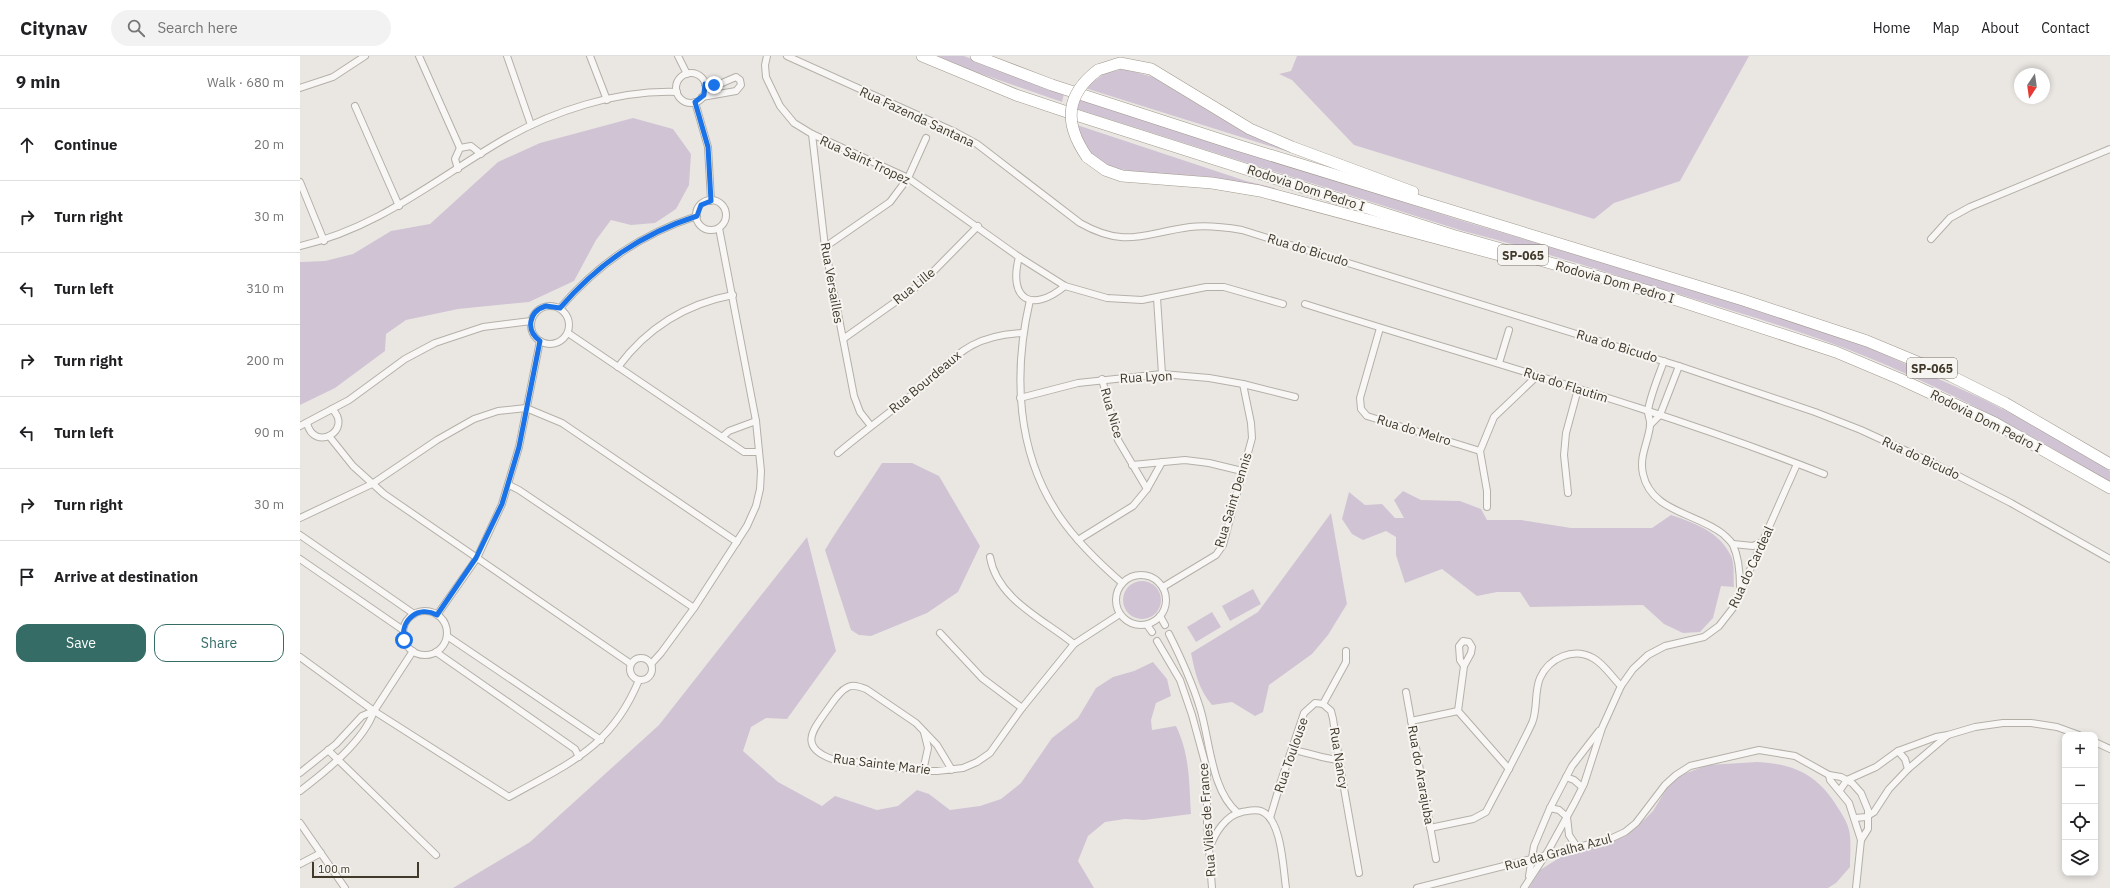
<!DOCTYPE html>
<meta charset="utf-8">
<style>
body{margin:0;font-family:"IBM Plex Sans",sans-serif;background:#f2f2f2;color:#202124}
.controls{position:absolute;right:12px;bottom:12px;display:grid;overflow:hidden;border-radius:8px;box-shadow:0 2px 6px #0003}
.controls button{width:36px;height:36px;display:grid;place-items:center;padding:0;border:0;border-bottom:1px solid #e0e0e0;background:#fff;color:#202124;font:20px sans-serif}
.compass{position:absolute;left:1714px;top:12px;width:36px;height:36px;border-radius:50%;background:#fff;box-shadow:0 2px 6px #0003;rotate:193deg}
.scale{position:absolute;left:12px;bottom:10px;width:107px;box-sizing:border-box;padding-left:4px;border:2px solid #413a2b;border-top:0;font-size:11px;line-height:14px;white-space:nowrap;color:#413a2b;-webkit-text-stroke:3px #f7f5f2;paint-order:stroke}
.stop{position:absolute;width:12px;height:12px;margin:-9px;border:3px solid #1a73e8;border-radius:50%;background:#fff}
.stop.end{background:#1a73e8;border-color:#fff;box-shadow:0 1px 4px #0008}
.list{margin:0;padding:0;list-style:none}
h2{display:flex;justify-content:space-between;align-items:center;height:52px;margin:0;padding:0 16px;font-size:17px}
h2 small{font-size:13px;font-weight:400;color:#757577}
.list li{display:grid;grid-template-columns:26px 1fr auto;gap:12px;align-items:center;box-sizing:border-box;height:72px;padding:0 16px;border-top:1px solid #e0e0e0}
.list b{display:block;font-size:15px;white-space:nowrap}
.list em{font-size:13px;font-style:normal;color:#757577}
.actions{display:flex;gap:8px;padding:12px 16px}
.actions a{flex:1;padding:9px 0;border:1px solid #356c66;border-radius:12px;text-align:center;font-size:14px;color:#356c66}
.actions .main{background:#356c66;color:#fff}
.icon{flex:none;width:22px;height:22px;fill:none;stroke:currentColor;stroke-width:2;stroke-linecap:round;stroke-linejoin:round}
.map{position:relative;flex:none;width:1810px;height:832px;overflow:hidden}
header{display:flex;align-items:center;gap:24px;box-sizing:border-box;height:56px;padding:0 20px;background:#fff;border-bottom:1px solid #e0e0e0}
header strong{font-size:19px}
nav{display:flex;gap:22px;margin-inline-start:auto;font-size:14px}
.search{width:280px;height:36px;background:#f2f2f2;display:flex;align-items:center;gap:10px;box-sizing:border-box;padding:0 14px;border-radius:22px;color:#757577;font-size:15px}
main{display:flex}
aside{flex:1;background:#fff}
.map>svg:first-child{display:block}
</style>
<header>
<strong>Citynav</strong>
<div class="search"><svg class="icon" aria-label="search" viewBox="0 0 24 24"><circle cx="10" cy="10" r="6"/><path d="M15 15l6 6"/></svg>Search here</div>
<nav><a>Home</a><a>Map</a><a>About</a><a>Contact</a></nav>
</header>
<main>
<aside>
<h2>9 min<small>Walk · 680 m</small></h2>
<ul class="list">
<li><svg class="icon" aria-label="ahead" viewBox="0 0 24 24"><path d="M12 20V5M6 11l6-6 6 6"/></svg><div><b>Continue</b></div><em>20 m</em></li>
<li><svg class="icon" aria-label="right" viewBox="0 0 24 24"><path d="M7 20v-9h11M14 6l5 5-5 5"/></svg><div><b>Turn right</b></div><em>30 m</em></li>
<li><svg class="icon" aria-label="left" viewBox="0 0 24 24"><path d="M17 20v-9H6M10 6l-5 5 5 5"/></svg><div><b>Turn left</b></div><em>310 m</em></li>
<li><svg class="icon" aria-label="right" viewBox="0 0 24 24"><path d="M7 20v-9h11M14 6l5 5-5 5"/></svg><div><b>Turn right</b></div><em>200 m</em></li>
<li><svg class="icon" aria-label="left" viewBox="0 0 24 24"><path d="M17 20v-9H6M10 6l-5 5 5 5"/></svg><div><b>Turn left</b></div><em>90 m</em></li>
<li><svg class="icon" aria-label="right" viewBox="0 0 24 24"><path d="M7 20v-9h11M14 6l5 5-5 5"/></svg><div><b>Turn right</b></div><em>30 m</em></li>
<li><svg class="icon" aria-label="arrive" viewBox="0 0 24 24"><path d="M6 21V4h12l-3 4 3 4H6"/></svg><div><b>Arrive at destination</b></div></li>
</ul>
<div class="actions"><a class="main">Save</a><a>Share</a></div>
</aside>
<div class="map">
<svg width="1810" height="832" viewBox="0 0 1810 832">
<rect width="100%" height="100%" fill="#eae7e3"/>
<g fill="#d0c4d4">
<path d="M637 0H664L764 38 762 46 670 14Z"/>
<path d="M997 0H1449L1380 125 1314 147 1294 163 1054 89 992 24 979 18 991 15Z"/>
<path d="M824 13 853 21 937 72 989 96 785 32 805 17Z"/>
<path d="M779 43 1166 166 1418 241 1561 288 1683 343 1737 371 1810 415V426C1732 379 1652 336 1567 301 1508 277 1446 259 1385 240 1311 218 1237 194 1163 175L777 53Z"/>
<path d="M333 62 373 73 391 98 389 129 376 153 355 167 331 169 311 164 296 184 274 225 229 246 158 253 106 264 86 278 85 295 35 332 0 349V206L25 205 53 198 91 175 130 168 198 106 240 87Z"/>
<path d="M777 69 946 125 975 132 976 135C954 130 932 124 910 121 881 118 820 121 797 103 786 94 782 82 777 69Z"/>
<path d="M582 407H612L639 420 680 490 658 536 627 557 571 580 559 579 551 574 525 494C543 464 563 437 582 407Z"/>
<path d="M1103 435 1121 444 1160 445 1181 453 1187 464H1221L1271 472H1352L1371 459C1395 467 1420 476 1431 500 1435 508 1433 522 1434 531L1421 530 1413 562 1400 576 1383 577 1364 568 1343 549 1230 551 1220 536H1197L1177 540 1142 513 1105 527 1096 499V481L1086 475 1063 484 1052 478 1042 463 1049 436 1065 449 1082 448 1095 462H1104L1094 444Z"/>
<path d="M1031 457 1047 548 1028 579 1012 598 969 629 963 656 955 660 932 646 912 649C899 634 895 617 891 597L958 556Z"/>
<path d="M507 481 536 595 487 663 466 662 451 671 443 695 478 726 522 750 535 740 577 754 598 750 617 734 629 738 650 754 680 750 701 743 721 727 752 682 778 662 796 632 813 621 834 615 853 606 867 623 871 640 856 647 851 664 852 674 876 670C890 699 889 726 891 758L844 764 825 763 805 766 788 780 778 805 794 832H153L230 786 359 669Z"/>
<circle cx="842" cy="544" r="19"/>
<path d="M953 533 961 548 930 565 922 550Z"/>
<path d="M912 556 921 571 896 586 887 571Z"/>
<path d="M1457 706C1495 708 1518 719 1538 752 1544 761 1549 769 1550 780 1551 790 1550 801 1550 811L1536 827 1528 832H1229L1240 814 1267 797 1324 781 1345 763 1353 755 1367 732 1381 719 1408 709Z"/>
</g>
<g fill="none" stroke-linecap="round" stroke-linejoin="round">
<defs>
<g id="street">
<path d="M119 0 160 92"/>
<path d="M207 0 231 69"/>
<path d="M290 0 307 44"/>
<path d="M378 0 387 18"/>
<path d="M467 0 465 9 466 21 480 50 494 67 512 78 608 122 719 201 765 230 807 242 842 244 906 231H924L983 248"/>
<path d="M487 0 655 76 677 88 780 167C826 193 844 177 890 171 908 169 924 171 942 174L1379 310 1515 356 1561 374 1639 410 1711 447 1810 503"/>
<circle cx="391" cy="32" r="15"/>
<path d="M0 32 33 21 65 0"/>
<path d="M402 41 436 35 441 29 440 24 436 21 422 27 405 28"/>
<path d="M395 46 408 91 411 145"/>
<path d="M55 50 99 150"/>
<path d="M512 78 525 191 543 283 554 340 560 356 571 370"/>
<path d="M158 113 155 103 160 92 171 90 181 98"/>
<path d="M0 126 24 185"/>
<circle cx="411" cy="159" r="15"/>
<path d="M1631 183 1650 162 1670 151 1810 93"/>
<path d="M0 190C78 172 133 125 201 85 252 55 317 34 377 36"/>
<path d="M525 191 590 146 608 122 626 82"/>
<path d="M719 201C708 243 731 258 765 230"/>
<path d="M857 242 862 318"/>
<path d="M730 244C713 317 716 397 760 461 777 486 799 507 822 527"/>
<path d="M1005 248C1178 303 1354 351 1524 418"/>
<circle cx="250" cy="269" r="19"/>
<path d="M260 252C298 208 341 178 397 160"/>
<path d="M1080 272 1060 342 1061 353 1067 360 1180 395"/>
<path d="M268 277 444 396H459"/>
<path d="M543 283 622 227 678 170"/>
<path d="M1364 305C1359 319 1350 340 1348 355 1348 360 1351 365 1350 370 1348 387 1339 400 1343 418 1351 456 1397 457 1423 478 1426 481 1431 485 1433 489 1439 502 1440 517 1440 531"/>
<path d="M1199 307 1209 274"/>
<path d="M318 311C347 272 385 248 433 239"/>
<path d="M802 323 818 384 847 433"/>
<path d="M720 342 778 327 862 318 909 322 943 328 995 341"/>
<path d="M7 367C14 397 54 374 32 353"/>
<path d="M1350 369 1360 359 1379 310"/>
<path d="M0 370 49 344 105 303 135 287 183 271 231 265"/>
<path d="M29 380 53 410 84 438 331 608"/>
<path d="M422 381 429 375 456 365"/>
<path d="M538 397C563 376 589 357 614 337 654 304 665 280 722 277"/>
<path d="M832 409 885 404 909 407 942 415"/>
<path d="M209 429 219 434 394 552"/>
<path d="M1268 437 1264 399 1266 377 1278 333"/>
<path d="M1187 451V435L1180 395 1194 361 1237 320"/>
<path d="M0 462 72 428 137 384 174 363 198 355 226 352 262 367 437 486"/>
<path d="M0 479 114 558"/>
<path d="M778 484 833 450 847 433 862 406"/>
<path d="M1433 488 1453 490 1462 486"/>
<path d="M690 501C697 543 743 563 774 588"/>
<path d="M0 503 103 574"/>
<circle cx="841" cy="544" r="25"/>
<path d="M863 531 916 499 923 489 952 382 951 367 943 328"/>
<circle cx="125" cy="577" r="22"/>
<path d="M137 559 177 502 202 448 219 391 240 285"/>
<path d="M860 560 865 569"/>
<path d="M847 569 852 576"/>
<path d="M640 577 682 622 722 652"/>
<path d="M869 578C881 602 892 626 900 652 910 684 911 735 938 757"/>
<path d="M147 580 301 684"/>
<path d="M857 585 880 624 892 659 907 714V767L912 832"/>
<path d="M1046 595V606L1023 648 1031 655 1033 663 1039 704 1059 817"/>
<path d="M136 596 275 693 279 701"/>
<path d="M0 601 74 655 209 741C269 707 311 692 339 624"/>
<circle cx="341" cy="613" r="11"/>
<path d="M351 608 361 597 394 552 447 470 456 450 460 433 461 415 456 365 419 172"/>
<path d="M1164 610 1160 604 1159 590 1163 585 1169 586 1172 591 1171 597 1164 610 1158 655 1209 713"/>
<path d="M1106 636 1136 803"/>
<path d="M1111 665 1158 655"/>
<path d="M1795 686 1810 693"/>
<path d="M28 694 136 799"/>
<path d="M992 694C1008 696 1022 703 1039 704"/>
<path d="M1598 695 1605 703 1608 713"/>
<path d="M652 714 637 689 616 667 566 633C560 631 553 628 548 631 539 635 533 646 527 654 512 675 499 691 532 703L623 715H637L663 712 677 706 690 697 722 652 774 588 820 558"/>
<path d="M623 715 628 692 624 676"/>
<path d="M0 717 36 688 62 660 74 655"/>
<path d="M1529 719 1530 724 1549 747 1561 784"/>
<path d="M1266 721 1274 724 1282 731"/>
<path d="M1540 734 1547 724 1576 711 1598 695 1636 681 1648 679 1675 671 1703 667H1731L1757 671 1779 679"/>
<path d="M0 735C25 716 64 685 74 655L113 595"/>
<path d="M1250 752 1259 754 1267 761 1269 779 1277 791"/>
<path d="M970 762 981 725 1004 657 1015 647 1023 648"/>
<path d="M1555 762 1566 761 1574 756 1589 733 1608 713 1648 679"/>
<path d="M0 767 45 832"/>
<path d="M1130 772 1173 763 1186 756C1201 727 1218 697 1232 667 1238 653 1234 636 1240 622 1249 602 1273 591 1293 602 1304 608 1312 621 1321 630"/>
<path d="M910 791C915 777 926 759 942 756 948 755 955 753 961 755 982 763 983 812 986 832"/>
<path d="M0 808 21 797"/>
<path d="M1229 820 1234 790 1250 752 1272 710 1299 675"/>
<path d="M1117 832 1310 783 1325 776 1336 767 1365 729 1376 719 1390 710 1459 694 1495 700 1529 719 1541 721 1552 727 1561 737 1568 754V773L1561 784 1556 832"/>
<path d="M1224 832 1248 795 1275 746 1284 728 1302 672 1321 630 1333 613 1348 599 1365 590 1404 581 1419 570 1433 552 1497 408"/>
</g>
<g id="highway">
<path d="M622 0 716 39 779 60 1152 179 1352 236 1536 296 1600 323 1695 367 1810 432"/>
<path d="M676 0 752 29 937 89 1443 244 1567 285 1651 320 1705 347 1810 408"/>
<path d="M798 14 820 7 851 13 950 73 992 91 1113 136"/>
<path d="M787 101 805 114 822 120 912 127 960 135 1207 201"/>
</g>
</defs>
<use href="#street" stroke="#b4b0a8" stroke-width="8"/>
<use href="#highway" stroke="#a0988b" stroke-width="12"/>
<use href="#street" stroke="#f9f7f5" stroke-width="6"/>
<use href="#highway" stroke="#fff" stroke-width="11"/>
<defs>
<path id="highway-bridge" d="M787 101C764 68 765 39 798 14"/>
</defs>
<use href="#highway-bridge" stroke="#a0988b" stroke-width="12" stroke-linecap="butt"/>
<use href="#highway-bridge" stroke="#fff" stroke-width="11"/>
</g>
<g fill="none" stroke-linecap="round" stroke-linejoin="round">
<path stroke="#1a73e8" stroke-width="5" d="M104 584C100 563 119 549 137 559L176 502 202 448 219 391 240 285C225 274 229 255 246 250L260 252C298 208 341 178 397 160L401 149 411 145 408 91 395 46 404 39 405 28 414 29"/>
</g>
<g text-anchor="middle" dominant-baseline="central" stroke-width="4" stroke-linejoin="round" paint-order="stroke">
<g fill="#f7f5f2" stroke="#787267" stroke-width="1">
<rect x="1198" y="189" width="50" height="20" rx="3"/>
<rect x="1607" y="302" width="50" height="20" rx="3"/>
</g>
<g font-size="12" font-weight="bold" fill="#413a2b">
<text x="1223" y="199">SP-065</text>
<text x="1632" y="312">SP-065</text>
</g>
<g font-size="13" fill="#413a2b" stroke="#f7f5f2">
<text transform="translate(617 61) rotate(25)">Rua Fazenda Santana</text>
<text transform="translate(565 104) rotate(25)">Rua Saint Tropez</text>
<text transform="translate(1006 132) rotate(18)">Rodovia Dom Pedro I</text>
<text transform="translate(1008 194) rotate(17)">Rua do Bicudo</text>
<text transform="translate(1315 226) rotate(16)">Rodovia Dom Pedro I</text>
<text transform="translate(532 227) rotate(80)">Rua Versailles</text>
<text transform="translate(614 230) rotate(-39)">Rua Lille</text>
<text transform="translate(1317 290) rotate(17)">Rua do Bicudo</text>
<text transform="translate(846 321) rotate(-3)">Rua Lyon</text>
<text transform="translate(625 326) rotate(-40)">Rua Bourdeaux</text>
<text transform="translate(1266 329) rotate(18)">Rua do Flautim</text>
<text transform="translate(812 357) rotate(74)">Rua Nice</text>
<text transform="translate(1686 365) rotate(27)">Rodovia Dom Pedro I</text>
<text transform="translate(1114 374) rotate(17)">Rua do Melro</text>
<text transform="translate(1621 402) rotate(25)">Rua do Bicudo</text>
<text transform="translate(933 444) rotate(-73)">Rua Saint Dennis</text>
<text transform="translate(1451 511) rotate(-65)">Rua do Cardeal</text>
<text transform="translate(991 699) rotate(-71)">Rua Toulouse</text>
<text transform="translate(1039 702) rotate(81)">Rua Nancy</text>
<text transform="translate(582 708) rotate(7)">Rua Sainte Marie</text>
<text transform="translate(1121 719) rotate(80)">Rua do Ararajuba</text>
<text transform="translate(907 764) rotate(-94)">Rua Viles de France</text>
<text transform="translate(1258 796) rotate(-15)">Rua da Gralha Azul</text>
</g>
</g>
</svg>
<div class="controls">
<button>+</button>
<button>−</button>
<button><svg class="icon" aria-label="locate" viewBox="0 0 24 24"><circle cx="12" cy="12" r="6"/><path d="M12 2v4M12 18v4M2 12h4M18 12h4"/></svg></button>
<button><svg class="icon" aria-label="layers" viewBox="0 0 24 24"><path d="M12 4l9 5-9 5-9-5zM3 14l9 5 9-5"/></svg></button>
</div>
<svg class="compass" viewBox="-18 -18 36 36"><path d="M0-13l5 13h-10z" fill="#e53935"/><path d="M0 13l5-13h-10z" fill="#757577"/></svg>
<div class="scale">100 m</div>
<div class="stop" style="left:104px;top:584px"></div>
<div class="stop end" style="left:414px;top:29px"></div>
</div>
</main>
